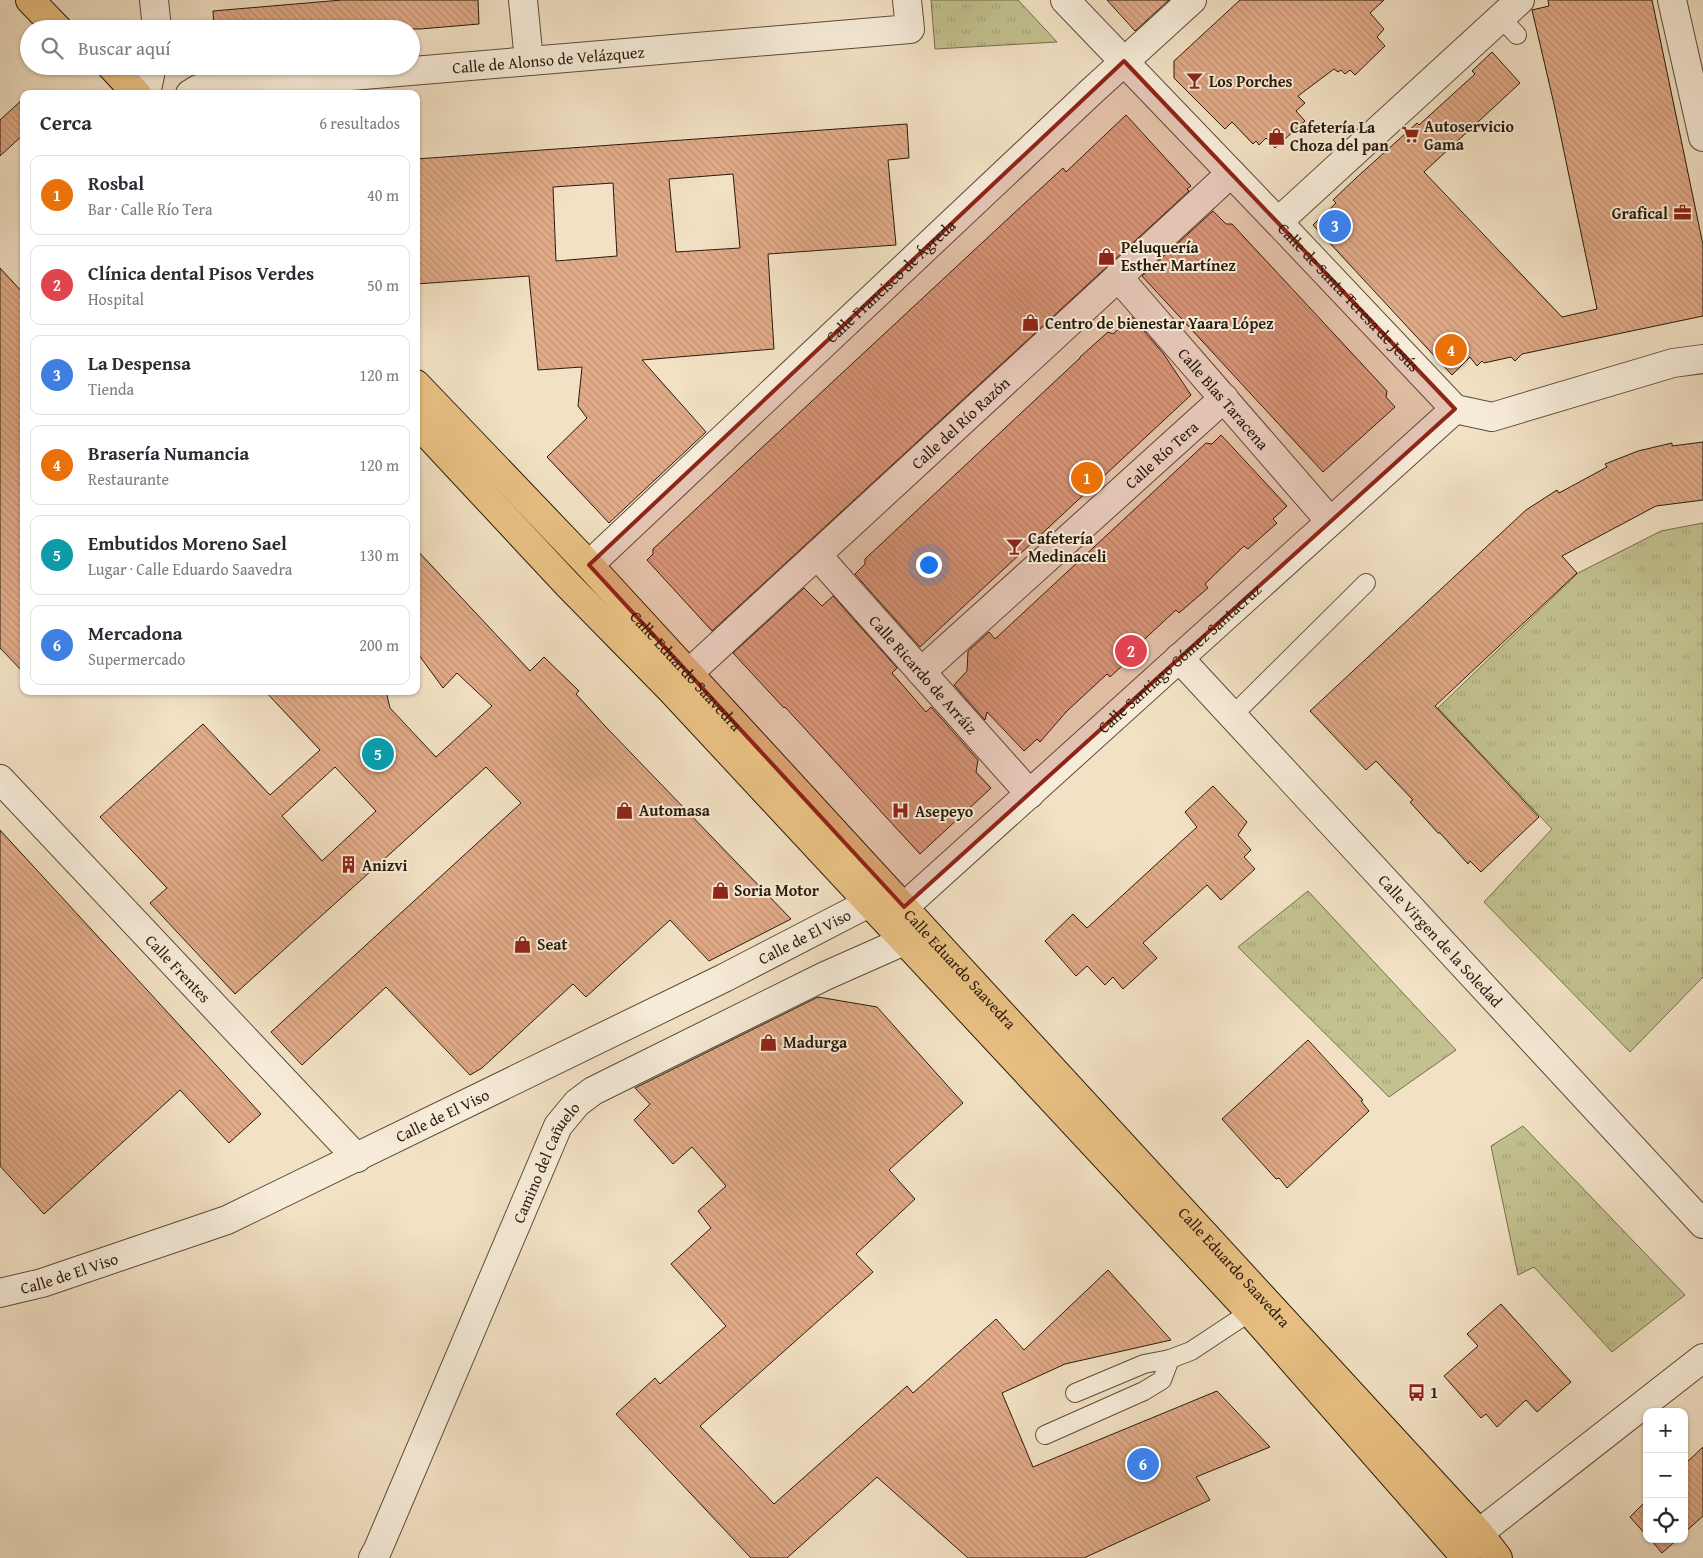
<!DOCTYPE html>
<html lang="es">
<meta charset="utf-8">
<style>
body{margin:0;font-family:"Gentium Book Plus",serif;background:#f7f7f7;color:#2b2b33}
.controls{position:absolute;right:15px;bottom:15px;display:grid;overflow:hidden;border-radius:10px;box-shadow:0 1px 4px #0004}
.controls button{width:45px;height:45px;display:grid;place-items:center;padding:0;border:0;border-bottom:1px solid #e1e1e2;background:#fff;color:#2b2b33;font:25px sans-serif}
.you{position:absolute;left:928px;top:564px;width:18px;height:18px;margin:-12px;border:4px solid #fff;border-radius:50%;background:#1a73e8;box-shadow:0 0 0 8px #1a73e833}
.badge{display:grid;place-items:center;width:32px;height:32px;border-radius:50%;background:#7c3aed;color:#fff;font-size:16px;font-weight:700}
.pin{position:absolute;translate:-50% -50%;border:2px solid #fff;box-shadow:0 1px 5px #0006}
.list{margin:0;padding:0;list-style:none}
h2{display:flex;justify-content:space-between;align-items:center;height:65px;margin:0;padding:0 20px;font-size:21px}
h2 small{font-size:16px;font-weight:400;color:#7c7c81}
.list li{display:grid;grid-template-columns:32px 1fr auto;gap:15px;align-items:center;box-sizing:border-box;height:80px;margin:0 10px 10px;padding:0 10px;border:1px solid #e1e1e2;border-radius:10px}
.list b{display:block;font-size:19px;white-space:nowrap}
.list p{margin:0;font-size:16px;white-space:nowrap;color:#7c7c81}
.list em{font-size:16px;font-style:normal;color:#7c7c81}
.icon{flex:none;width:28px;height:28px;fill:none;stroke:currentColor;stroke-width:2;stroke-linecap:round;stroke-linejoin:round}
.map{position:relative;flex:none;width:1703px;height:1558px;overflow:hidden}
.search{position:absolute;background:#fff;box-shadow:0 1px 4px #0004;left:20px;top:20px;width:400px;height:55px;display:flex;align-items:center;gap:12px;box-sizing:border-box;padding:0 18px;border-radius:28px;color:#7c7c81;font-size:19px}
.panel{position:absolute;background:#fff;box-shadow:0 1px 4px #0004;left:20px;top:90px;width:400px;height:605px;border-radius:10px}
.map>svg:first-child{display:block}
</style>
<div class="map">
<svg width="1703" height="1558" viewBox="0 0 1703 1558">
<defs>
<pattern id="grass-tufts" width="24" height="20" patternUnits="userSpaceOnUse" patternTransform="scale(1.25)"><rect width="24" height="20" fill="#c2c18f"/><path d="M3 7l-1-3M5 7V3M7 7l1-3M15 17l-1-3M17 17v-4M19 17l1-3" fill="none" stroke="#a7a57a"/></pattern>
<pattern id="building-back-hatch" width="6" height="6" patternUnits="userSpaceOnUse" patternTransform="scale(1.25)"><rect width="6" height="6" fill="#e1aa88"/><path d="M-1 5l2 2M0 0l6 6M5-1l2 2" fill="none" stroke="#c19274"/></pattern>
</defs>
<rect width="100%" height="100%" fill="#f2e1c4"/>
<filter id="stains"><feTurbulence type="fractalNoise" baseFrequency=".004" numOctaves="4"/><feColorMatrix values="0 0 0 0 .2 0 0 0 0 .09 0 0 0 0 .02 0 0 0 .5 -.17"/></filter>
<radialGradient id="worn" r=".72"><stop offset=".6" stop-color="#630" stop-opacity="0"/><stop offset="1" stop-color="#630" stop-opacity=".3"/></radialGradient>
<g fill="url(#grass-tufts)" stroke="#766e4d">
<path d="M931 0H1018L1057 42 935 49Z"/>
<path d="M1703 523V977L1630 1052 1484 902 1552 829 1438 708 1578 573 1661 531Z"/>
<path d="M1308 891 1456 1050 1389 1097 1238 947Z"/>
<path d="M1523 1126 1685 1295 1612 1352 1534 1267 1518 1275 1491 1146Z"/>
</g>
<g fill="url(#building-back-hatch)" stroke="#291b0b" fill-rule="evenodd">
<path d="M342 0H478L479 24 420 29H214L213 11Z"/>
<path d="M1107 0H1169L1135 31Z"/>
<path d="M1240 0H1384L1370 13 1384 29 1377 37 1385 46 1355 75 1350 70 1345 74 1341 70 1338 72 1334 69 1298 96 1305 103 1296 111 1305 121 1275 148 1266 138 1259 145 1256 141 1253 144 1232 122 1225 129 1174 78V61Z"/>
<path d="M1548 0H1652L1703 245V316L1522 354 1515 361 1511 357 1484 363 1482 361 1477 366 1470 357 1452 375 1313 225 1336 203 1333 200 1356 178 1417 123 1419 125 1475 74 1472 71 1492 52 1520 83 1424 172 1562 317 1597 309 1554 104 1532 10 1549 6Z"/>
<path d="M24 98V134L0 156V120Z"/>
<path d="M1126 115 1191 186 1187 189 1189 191 712 631 647 560 653 554V549L1012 215 1063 168 1066 172Z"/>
<path d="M907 124 909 158 888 160 896 245 768 254 774 349 642 360 706 432 609 523 547 457 587 418 578 406 582 367 538 370 529 276 416 284V159ZM733 174 740 248 676 252 669 179ZM613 183 617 256 556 261 553 187Z"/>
<path d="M1213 211 1226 224H1232L1387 391 1386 397 1395 407 1323 472 1142 276Z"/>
<path d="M0 268 24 294V673L0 648Z"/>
<path d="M1132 317 1163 353 1191 395 920 647 855 574 865 564V559L1080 358V357L1108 332 1113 334Z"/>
<path d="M1221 435 1287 506 1273 519 1277 523 1248 549 1244 546 1205 584 1208 588 1179 613 1176 610 1135 648 1138 651 1110 677 1107 674 1067 711 1040 742 1037 739 1024 751 987 712 985 720 954 685 967 671 968 651 989 632 995 639 1206 443 1212 444Z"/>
<path d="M1703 442V500L1656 506 1562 556 1577 573 1435 706 1539 817 1481 872 1470 861 1468 864 1440 833H1438L1410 802 1413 800 1376 761 1366 770 1310 711 1526 510 1557 490 1559 493 1607 467 1605 464 1638 451 1672 443V446Z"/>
<path d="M416 549 530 671 544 657 579 691 576 694 605 726 791 919 709 961 670 920 586 997 573 984 482 1068 470 1075 386 987 302 1065 271 1032 521 803 486 767 235 994 150 903 167 888 100 817 203 724 270 795 320 750 265 691H386L390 708 436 757 492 706 457 673 443 688 416 651ZM335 767 376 811 322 861 282 816Z"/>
<path d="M804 588 822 606 833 596 897 668 892 673 926 712 931 707 978 760 976 772 991 788 920 854 785 707 784 708 733 653Z"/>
<path d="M1213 786 1247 822 1238 835 1251 850 1244 857 1255 869 1221 900 1207 885 1143 943 1157 958 1123 989 1113 977 1105 985 1087 966 1076 976 1045 941 1073 914 1087 928 1162 859 1197 827 1185 812Z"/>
<path d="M0 830 261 1114 229 1143 180 1090 44 1214 0 1166Z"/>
<path d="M818 997 877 1007 963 1103 889 1170 915 1199 856 1254 873 1272 700 1426 774 1504 907 1386 913 1393 996 1319 1024 1350 1108 1270 1171 1340 1065 1364 1002 1393 1033 1467 1217 1391 1270 1447 1196 1477 1210 1500 1084 1558H968L877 1477 787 1558H751L616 1414 655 1378 660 1384 726 1326 671 1264 711 1228 698 1211 726 1186 692 1147 673 1164 634 1120 650 1104 635 1088Z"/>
<path d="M1308 1040 1363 1100 1361 1101 1369 1111 1287 1188 1279 1178 1276 1179 1222 1119Z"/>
<path d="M1501 1304 1571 1382 1537 1412 1526 1400 1497 1427 1486 1414 1481 1418 1444 1376 1478 1346 1467 1334Z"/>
<path d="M1703 1447V1516L1684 1533V1465Z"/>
<path d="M1647 1500V1536L1630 1517Z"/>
<path d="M1650 1539H1678L1662 1553Z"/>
</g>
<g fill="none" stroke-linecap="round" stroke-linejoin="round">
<defs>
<g id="lane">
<path d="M1501 18 1517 35"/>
<path d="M1232 716 1366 583"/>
<path d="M1075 1393 1144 1364 1170 1359"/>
<path d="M1045 1435 1144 1391 1162 1380 1170 1359 1191 1351 1250 1312"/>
</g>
<g id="street">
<path d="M154 0 157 29"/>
<path d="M523 0 529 61"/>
<path id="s1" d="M1065 0 1278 222 1455 409 1492 417 1673 363 1703 359"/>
<path d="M1672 0 1703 137"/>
<path d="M146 94 152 66"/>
<path id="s2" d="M190 94 198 89 910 29 907 0"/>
<path d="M1278 222 1520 0"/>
<path id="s3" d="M1118 277 1330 521"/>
<path id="s4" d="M817 555 1030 794"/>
<path id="s5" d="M589 565 1092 91 1192 0"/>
<path id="s6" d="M1179 658 1703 1224"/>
<path id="s7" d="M921 672 1224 398"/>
<path id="s8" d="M689 673 1231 173"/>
<path id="s9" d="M0 779 357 1158"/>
<path id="s10" d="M904 907 1455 409"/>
<path id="s11" d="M0 1293 42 1283 227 1220 724 978 869 903"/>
<path d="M1479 1533 1703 1358"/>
<path id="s12" d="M373 1558 378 1549 558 1126 577 1103 593 1091 825 976 904 941"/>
</g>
<g id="primary">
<path d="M30 0 58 29"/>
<path d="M111 66 137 94"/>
<path id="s13" d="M416 384 589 565 1479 1533 1498 1558"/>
<path d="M416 422 568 585 671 690 1250 1312 1466 1558"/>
</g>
</defs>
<use href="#lane" stroke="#5b4c39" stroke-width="20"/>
<use href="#street" stroke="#5b4c39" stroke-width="30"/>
<use href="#primary" stroke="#291b0b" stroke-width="30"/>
<use href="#lane" stroke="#f7ecd9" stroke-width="18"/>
<use href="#street" stroke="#f7ecd9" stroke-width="28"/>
<use href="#primary" stroke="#e9c082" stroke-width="28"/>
</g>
<path fill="#8f2418" fill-opacity="0.2" stroke="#8f2418" stroke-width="4" stroke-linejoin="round" d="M1124 61 1455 409 904 907 589 565Z"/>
<defs>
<symbol id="bar-bare" viewBox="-9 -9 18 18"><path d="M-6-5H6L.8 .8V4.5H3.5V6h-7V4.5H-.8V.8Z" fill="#8f2418" stroke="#f7ecd9" stroke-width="2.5" paint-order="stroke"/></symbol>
<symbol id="supermarket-bare" viewBox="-9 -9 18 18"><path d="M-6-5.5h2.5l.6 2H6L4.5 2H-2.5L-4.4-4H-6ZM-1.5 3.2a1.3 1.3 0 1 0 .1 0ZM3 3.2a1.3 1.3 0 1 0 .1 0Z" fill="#8f2418" stroke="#f7ecd9" stroke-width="2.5" paint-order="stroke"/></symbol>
<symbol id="shop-bare" viewBox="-9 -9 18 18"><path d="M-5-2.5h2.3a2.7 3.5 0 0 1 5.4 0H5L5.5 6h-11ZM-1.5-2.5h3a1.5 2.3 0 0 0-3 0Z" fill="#8f2418" stroke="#f7ecd9" stroke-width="2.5" paint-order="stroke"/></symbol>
<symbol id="office-bare" viewBox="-9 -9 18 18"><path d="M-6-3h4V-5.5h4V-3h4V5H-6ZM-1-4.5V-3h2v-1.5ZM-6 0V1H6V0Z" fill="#8f2418" stroke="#f7ecd9" stroke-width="2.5" paint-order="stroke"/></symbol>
<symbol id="hospital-bare" viewBox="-9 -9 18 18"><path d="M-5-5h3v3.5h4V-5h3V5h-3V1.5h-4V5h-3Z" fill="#8f2418" stroke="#f7ecd9" stroke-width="2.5" paint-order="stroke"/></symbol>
<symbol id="building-bare" viewBox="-9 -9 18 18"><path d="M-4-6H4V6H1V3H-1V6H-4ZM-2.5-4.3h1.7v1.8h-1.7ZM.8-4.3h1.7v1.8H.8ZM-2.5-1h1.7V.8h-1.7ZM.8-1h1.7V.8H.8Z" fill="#8f2418" stroke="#f7ecd9" stroke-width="2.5" paint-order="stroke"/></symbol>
<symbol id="bus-bare" viewBox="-9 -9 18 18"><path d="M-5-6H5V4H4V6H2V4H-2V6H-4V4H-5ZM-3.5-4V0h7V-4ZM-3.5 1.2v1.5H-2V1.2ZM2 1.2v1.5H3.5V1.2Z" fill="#8f2418" stroke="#f7ecd9" stroke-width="2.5" paint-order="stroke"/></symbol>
</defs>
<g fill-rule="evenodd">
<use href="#bar-bare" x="1182" y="68" width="25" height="25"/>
<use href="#supermarket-bare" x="1398" y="122" width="25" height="25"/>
<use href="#shop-bare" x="1264" y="124" width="25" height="25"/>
<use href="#office-bare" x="1670" y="200" width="25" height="25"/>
<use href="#shop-bare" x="1094" y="244" width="25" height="25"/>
<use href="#shop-bare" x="1018" y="310" width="25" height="25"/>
<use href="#bar-bare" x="1002" y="534" width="25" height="25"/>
<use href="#shop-bare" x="612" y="798" width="25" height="25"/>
<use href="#hospital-bare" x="888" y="798" width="25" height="25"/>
<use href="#building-bare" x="336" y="852" width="25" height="25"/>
<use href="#shop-bare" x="708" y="878" width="25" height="25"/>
<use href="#shop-bare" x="510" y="932" width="25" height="25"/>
<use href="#shop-bare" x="756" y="1030" width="25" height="25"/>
<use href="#bus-bare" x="1404" y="1380" width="25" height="25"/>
</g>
<g text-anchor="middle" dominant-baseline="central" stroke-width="4" stroke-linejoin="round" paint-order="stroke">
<g font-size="16" fill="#291b0b" stroke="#f7ecd9">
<text stroke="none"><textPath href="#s2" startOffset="361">Calle de Alonso de Velázquez</textPath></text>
<text stroke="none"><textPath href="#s5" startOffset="414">Calle Francisco de Ágreda</textPath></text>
<text stroke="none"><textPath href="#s1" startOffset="411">Calle de Santa Teresa de Jesús</textPath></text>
<text stroke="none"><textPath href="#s3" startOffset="161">Calle Blas Taracena</textPath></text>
<text stroke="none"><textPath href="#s8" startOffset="369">Calle del Río Razón</textPath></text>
<text stroke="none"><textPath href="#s7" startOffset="324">Calle Río Tera</textPath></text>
<text stroke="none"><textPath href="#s10" startOffset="371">Calle Santiago Gómez Santacruz</textPath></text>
<text stroke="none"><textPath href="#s13" startOffset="394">Calle Eduardo Saavedra</textPath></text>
<text stroke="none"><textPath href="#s4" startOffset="160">Calle Ricardo de Arráiz</textPath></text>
<text stroke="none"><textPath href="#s11" startOffset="882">Calle de El Viso</textPath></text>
<text stroke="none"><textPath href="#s6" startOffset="385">Calle Virgen de la Soledad</textPath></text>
<text stroke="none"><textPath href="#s13" startOffset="799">Calle Eduardo Saavedra</textPath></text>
<text stroke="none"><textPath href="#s9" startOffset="260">Calle Frentes</textPath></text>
<text stroke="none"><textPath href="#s11" startOffset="478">Calle de El Viso</textPath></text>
<text stroke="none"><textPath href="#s12" startOffset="432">Camino del Cañuelo</textPath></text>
<text stroke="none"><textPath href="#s13" startOffset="1204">Calle Eduardo Saavedra</textPath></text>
<text stroke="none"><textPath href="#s11" startOffset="72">Calle de El Viso</textPath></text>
</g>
<g font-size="16" font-weight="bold" fill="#291b0b" stroke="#f7ecd9" text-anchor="start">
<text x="1209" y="81">Los Porches</text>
<text x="1424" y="126">Autoservicio<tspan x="1424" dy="18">Gama</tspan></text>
<text x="1290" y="127">Cafetería La<tspan x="1290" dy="18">Choza del pan</tspan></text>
<text x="1668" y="213" text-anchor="end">Grafical</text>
<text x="1121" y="247">Peluquería<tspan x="1121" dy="18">Esther Martínez</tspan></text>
<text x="1045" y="323">Centro de bienestar Yaara López</text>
<text x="1028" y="538">Cafetería<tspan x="1028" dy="18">Medinaceli</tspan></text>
<text x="639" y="810">Automasa</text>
<text x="915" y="811">Asepeyo</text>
<text x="362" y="865">Anizvi</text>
<text x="734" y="890">Soria Motor</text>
<text x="537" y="944">Seat</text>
<text x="783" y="1042">Madurga</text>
<text x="1430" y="1392">1</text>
</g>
</g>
<rect width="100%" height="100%" filter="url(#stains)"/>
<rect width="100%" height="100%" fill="url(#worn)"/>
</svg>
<div class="controls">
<button>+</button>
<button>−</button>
<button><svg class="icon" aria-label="locate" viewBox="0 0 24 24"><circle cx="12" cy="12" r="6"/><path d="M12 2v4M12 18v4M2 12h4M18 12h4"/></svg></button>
</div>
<div class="you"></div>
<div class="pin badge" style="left:1087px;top:478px;background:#e8710a">1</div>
<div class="pin badge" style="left:1131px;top:651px;background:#e0444e">2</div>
<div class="pin badge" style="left:1335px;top:226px;background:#3f7fe0">3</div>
<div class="pin badge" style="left:1451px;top:350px;background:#e8710a">4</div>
<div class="pin badge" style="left:378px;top:754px;background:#0f9aa8">5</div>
<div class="pin badge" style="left:1143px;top:1464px;background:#3f7fe0">6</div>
<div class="search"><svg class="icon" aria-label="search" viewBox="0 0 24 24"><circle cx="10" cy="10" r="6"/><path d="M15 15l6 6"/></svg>Buscar aquí</div>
<section class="panel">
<h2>Cerca<small>6 resultados</small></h2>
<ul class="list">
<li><span class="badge" style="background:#e8710a">1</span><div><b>Rosbal</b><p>Bar · Calle Río Tera</p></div><em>40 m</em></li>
<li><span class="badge" style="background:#e0444e">2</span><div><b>Clínica dental Pisos Verdes</b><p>Hospital</p></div><em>50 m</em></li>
<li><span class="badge" style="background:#3f7fe0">3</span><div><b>La Despensa</b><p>Tienda</p></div><em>120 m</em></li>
<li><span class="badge" style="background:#e8710a">4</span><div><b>Brasería Numancia</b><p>Restaurante</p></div><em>120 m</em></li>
<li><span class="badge" style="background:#0f9aa8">5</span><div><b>Embutidos Moreno Sael</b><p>Lugar · Calle Eduardo Saavedra</p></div><em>130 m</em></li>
<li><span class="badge" style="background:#3f7fe0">6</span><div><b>Mercadona</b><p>Supermercado</p></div><em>200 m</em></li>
</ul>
</section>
</div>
